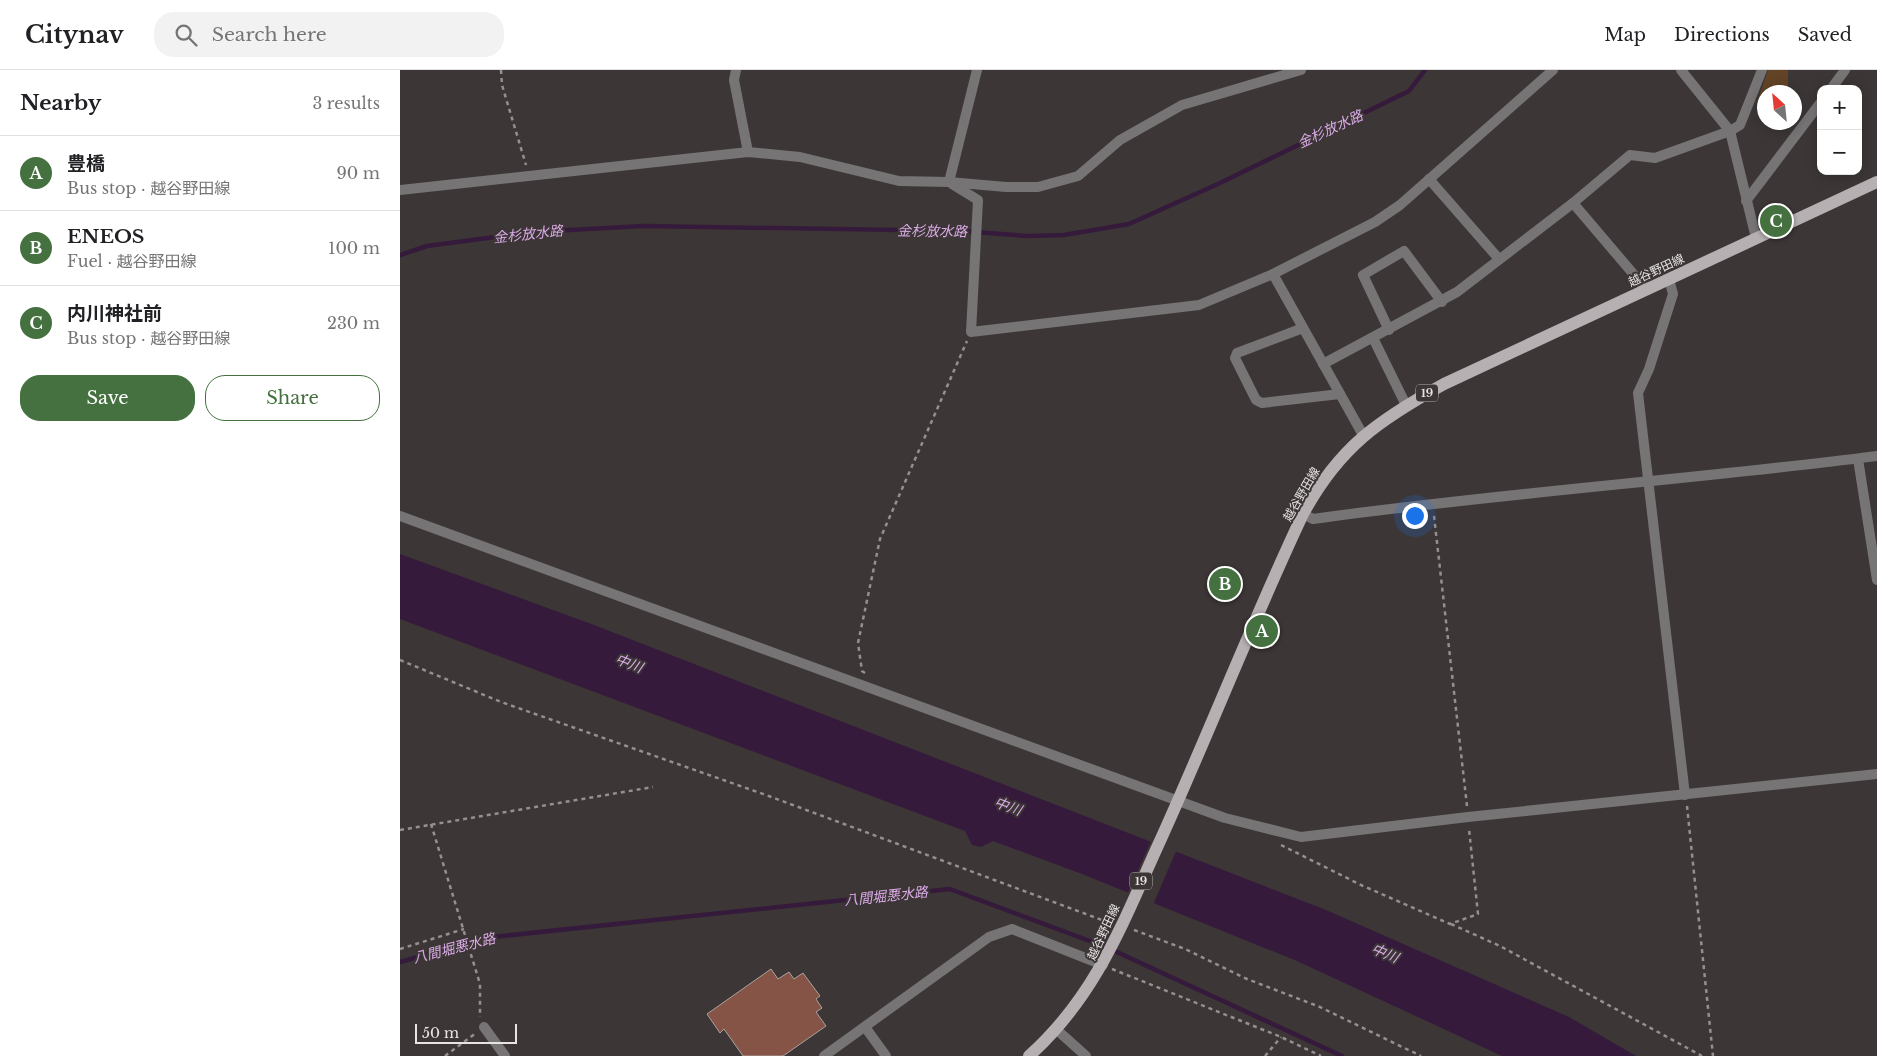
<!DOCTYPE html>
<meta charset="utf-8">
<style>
body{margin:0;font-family:"Libre Baskerville","Noto Sans JP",serif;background:#f2f2f2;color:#202124}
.controls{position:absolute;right:15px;top:15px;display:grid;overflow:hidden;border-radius:10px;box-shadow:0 2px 12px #0003}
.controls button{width:45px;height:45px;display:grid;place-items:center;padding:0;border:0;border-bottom:1px solid #e0e0e0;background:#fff;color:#202124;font:25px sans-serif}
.compass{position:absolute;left:1357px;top:15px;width:45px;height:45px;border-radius:50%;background:#fff;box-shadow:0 2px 12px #0003;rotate:333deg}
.scale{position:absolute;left:15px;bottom:12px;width:102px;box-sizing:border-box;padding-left:5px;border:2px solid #e8e4e4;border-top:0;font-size:14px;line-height:18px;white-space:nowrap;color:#e8e4e4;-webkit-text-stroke:4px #3c3636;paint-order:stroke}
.you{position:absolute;left:1014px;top:445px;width:18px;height:18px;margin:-12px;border:4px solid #fff;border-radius:50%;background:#1a73e8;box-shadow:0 0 0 8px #1a73e833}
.badge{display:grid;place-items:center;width:32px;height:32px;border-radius:50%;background:#44713f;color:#fff;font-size:16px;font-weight:700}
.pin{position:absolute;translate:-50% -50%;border:2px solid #fff;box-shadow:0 1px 5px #0006}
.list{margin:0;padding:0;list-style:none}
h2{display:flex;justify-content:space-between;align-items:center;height:65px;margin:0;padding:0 20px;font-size:21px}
h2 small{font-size:16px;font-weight:400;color:#757577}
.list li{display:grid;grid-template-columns:32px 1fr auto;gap:15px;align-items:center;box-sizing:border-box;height:75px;padding:0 20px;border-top:1px solid #e0e0e0}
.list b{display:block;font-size:19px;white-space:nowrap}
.list p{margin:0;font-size:16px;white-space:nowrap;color:#757577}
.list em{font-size:16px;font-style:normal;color:#757577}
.actions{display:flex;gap:10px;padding:15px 20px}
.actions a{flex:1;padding:11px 0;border:1px solid #44713f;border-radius:20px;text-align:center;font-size:18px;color:#44713f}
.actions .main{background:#44713f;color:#fff}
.icon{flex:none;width:28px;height:28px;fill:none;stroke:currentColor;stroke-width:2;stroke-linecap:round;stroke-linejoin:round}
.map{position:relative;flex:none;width:1477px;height:986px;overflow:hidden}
header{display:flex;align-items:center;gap:30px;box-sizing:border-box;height:70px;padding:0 25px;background:#fff;border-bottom:1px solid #e0e0e0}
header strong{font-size:24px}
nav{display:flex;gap:28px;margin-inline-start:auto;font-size:18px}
.search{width:350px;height:45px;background:#f2f2f2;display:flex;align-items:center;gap:12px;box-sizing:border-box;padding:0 18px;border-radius:20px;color:#757577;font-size:19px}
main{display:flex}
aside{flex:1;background:#fff}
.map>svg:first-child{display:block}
</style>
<header>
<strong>Citynav</strong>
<div class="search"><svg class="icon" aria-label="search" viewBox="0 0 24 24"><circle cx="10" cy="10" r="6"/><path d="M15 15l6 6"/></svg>Search here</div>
<nav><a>Map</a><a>Directions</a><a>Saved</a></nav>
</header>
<main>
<aside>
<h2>Nearby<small>3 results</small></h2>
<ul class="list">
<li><span class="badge">A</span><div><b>豊橋</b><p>Bus stop · 越谷野田線</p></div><em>90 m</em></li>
<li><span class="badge">B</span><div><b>ENEOS</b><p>Fuel · 越谷野田線</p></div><em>100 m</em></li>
<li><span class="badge">C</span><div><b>内川神社前</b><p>Bus stop · 越谷野田線</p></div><em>230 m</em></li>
</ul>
<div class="actions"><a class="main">Save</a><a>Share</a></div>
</aside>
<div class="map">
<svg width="1477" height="986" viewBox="0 0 1477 986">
<rect width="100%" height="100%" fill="#3c3636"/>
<path fill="#624326" d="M1368 0H1388V22H1364V33H1357Z"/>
<path fill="#351a3c" d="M0 484 194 555 926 840 1169 947 1236 986H1102L897 891 682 804 593 771 581 777 572 775 565 761 0 549Z"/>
<path fill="#3c3636" d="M752 769 777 779 753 835 727 825Z"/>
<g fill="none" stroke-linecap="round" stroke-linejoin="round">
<g stroke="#351a3c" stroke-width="4.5">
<path d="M0 185 27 176 132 162 244 156 561 161 627 166 664 165 729 154 820 113 1009 21 1025 0"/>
<path d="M0 892 83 868 550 819 706 877 942 986"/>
</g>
</g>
<path fill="#855446" stroke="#aba3a1" d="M371 899 378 909 389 902 394 909 403 903 420 926 416 929 422 938 416 942 426 956 383 986H343L324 959 320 963 307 944Z"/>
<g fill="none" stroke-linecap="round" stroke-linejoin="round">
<g stroke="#959090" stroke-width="2.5" stroke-dasharray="4 4" stroke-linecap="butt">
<path d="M101 0 102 15 126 95"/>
<path d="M1034 446 1067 736"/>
<path d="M0 590 101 632 366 725 710 853"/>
<path d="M465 603 462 601 458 573 480 469 567 271"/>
<path d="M1287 736 1313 986"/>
<path d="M31 754 80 914V947"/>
<path d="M0 760 253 717"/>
<path d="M881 775 961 815 1050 854 1078 844 1069 759"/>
<path d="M1051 854 1100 876 1302 986"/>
<path d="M734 860 785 879 847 909 920 937 1021 986"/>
<path d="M0 879 64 859"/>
<path d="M712 899 881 967 921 986"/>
<path d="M45 986 76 963"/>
<path d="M865 986 881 967"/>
</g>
<g stroke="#777476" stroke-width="10">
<path d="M336 0 334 10 348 82"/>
<path d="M1281 0 1330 61 1356 168"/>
<path d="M1431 19 1445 0"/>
<path d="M1029 109 1099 189"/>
<path d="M549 112 577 0"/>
<path d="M552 114 578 130 571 262 799 235 873 204 975 152 1000 135 1153 0"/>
<path d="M0 120 348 82 400 87 499 111 549 112 606 117H638L678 106 720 70 782 35 901 0"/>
<path d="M1346 131 1421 32"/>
<path d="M1173 133 1247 220"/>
<path d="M873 204 963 365"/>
<path d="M1269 209 1273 224 1249 299 1238 323 1285 725"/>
<path d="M903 258 837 283 835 288 856 330 862 333 940 324"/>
<path d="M989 260 963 205 1004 181 1042 232"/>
<path d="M973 268 1006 335"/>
<path d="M923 294 1057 222 1173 133 1230 85 1255 88 1330 61 1340 55 1362 0"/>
<path d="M1458 389 1477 510"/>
<path d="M903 444 913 449C1100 423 1289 410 1477 386"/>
<path d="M0 446 825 748 901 767 1068 747 1477 704"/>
<path d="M84 957 105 986"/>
<path d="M465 957 486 986"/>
<path d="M657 960 686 986"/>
<path d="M424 986 589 867 612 859 703 895"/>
</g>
<path stroke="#b6b0b3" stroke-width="12" d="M629 986C697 925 723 852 760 771 809 663 852 552 903 444 939 377 979 350 1044 314L1477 112"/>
</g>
<g text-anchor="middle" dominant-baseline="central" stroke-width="4" stroke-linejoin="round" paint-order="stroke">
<g fill="#3c3636" stroke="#b4b0b0" stroke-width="1">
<rect x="1016" y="314.5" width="22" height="17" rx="4"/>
<rect x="730" y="802.5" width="22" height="17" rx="4"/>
</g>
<g font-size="11" font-weight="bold" fill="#e8e4e4">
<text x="1027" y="323">19</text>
<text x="741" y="811">19</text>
</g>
<g font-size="12" fill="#e8e4e4" stroke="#3c3636">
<text transform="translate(1256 200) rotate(-25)">越谷野田線</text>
<text transform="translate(901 424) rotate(-60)">越谷野田線</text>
<text transform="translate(703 862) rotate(-65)">越谷野田線</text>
</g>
<g font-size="14" font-style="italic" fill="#daaae6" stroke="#3c3636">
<text transform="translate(930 59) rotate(-25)">金杉放水路</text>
<text transform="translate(532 161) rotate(1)">金杉放水路</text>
<text transform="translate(128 164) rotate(-6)">金杉放水路</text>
<text transform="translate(229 593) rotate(21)">中川</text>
<text transform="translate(608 736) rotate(20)">中川</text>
<text transform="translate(486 826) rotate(-6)">八間堀悪水路</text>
<text transform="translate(54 878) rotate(-14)">八間堀悪水路</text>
<text transform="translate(985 883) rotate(23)">中川</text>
</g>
</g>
</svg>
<div class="controls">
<button>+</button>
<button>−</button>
</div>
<svg class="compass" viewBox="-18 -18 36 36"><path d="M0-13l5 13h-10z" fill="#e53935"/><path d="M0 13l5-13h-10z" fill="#757577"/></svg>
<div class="scale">50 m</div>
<div class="you"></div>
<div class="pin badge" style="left:862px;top:561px">A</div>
<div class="pin badge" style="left:825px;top:514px">B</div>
<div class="pin badge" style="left:1376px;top:151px">C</div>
</div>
</main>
